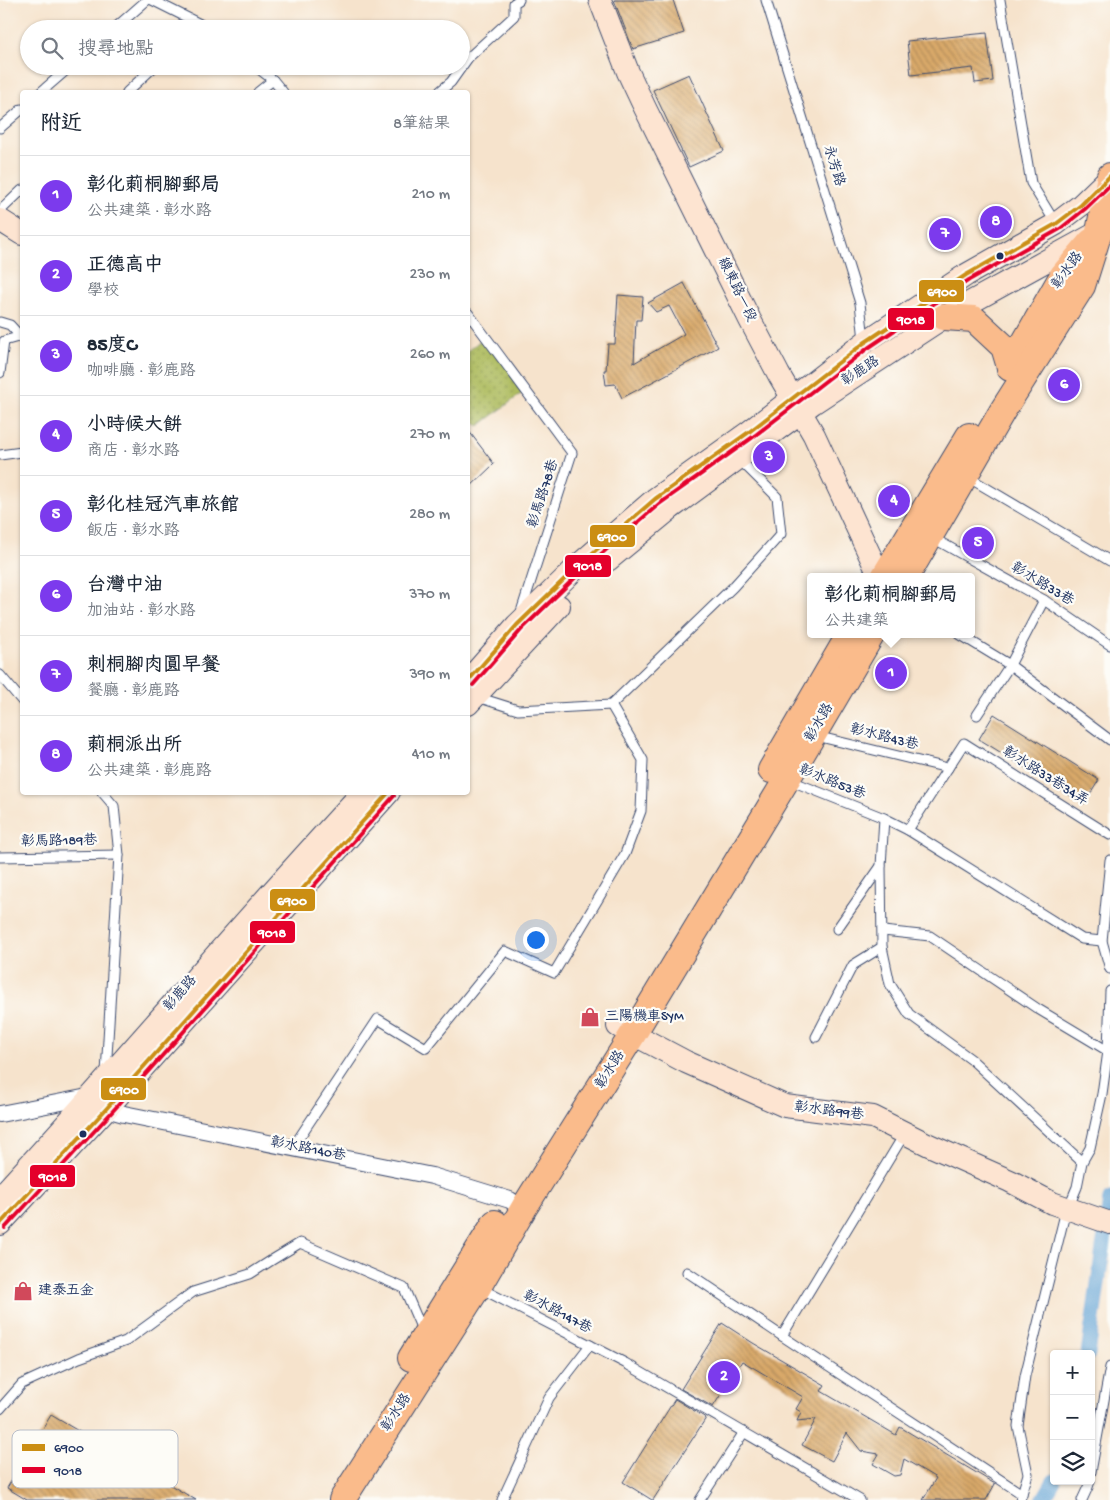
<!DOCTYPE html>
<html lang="zh-TW">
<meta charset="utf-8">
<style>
body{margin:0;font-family:"Gochi Hand","LXGW WenKai TC",sans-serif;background:#f6f6f7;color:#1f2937}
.controls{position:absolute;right:15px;bottom:15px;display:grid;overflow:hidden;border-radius:5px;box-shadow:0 1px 4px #0004}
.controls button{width:45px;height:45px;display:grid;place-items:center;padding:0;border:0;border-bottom:1px solid #e0e1e3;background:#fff;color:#1f2937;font:25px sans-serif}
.you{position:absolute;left:535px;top:939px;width:18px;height:18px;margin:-12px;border:4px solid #fff;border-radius:50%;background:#1a73e8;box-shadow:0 0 0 8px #1a73e833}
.badge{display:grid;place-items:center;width:32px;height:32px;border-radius:50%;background:#7c3aed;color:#fff;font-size:16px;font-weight:700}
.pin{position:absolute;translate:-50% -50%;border:2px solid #fff;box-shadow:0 1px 5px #0006}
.popup{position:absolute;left:807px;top:573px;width:168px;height:65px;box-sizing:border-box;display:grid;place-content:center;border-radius:5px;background:#fff;filter:drop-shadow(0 1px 4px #0005);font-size:16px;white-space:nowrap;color:#747a83}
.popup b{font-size:19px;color:#1f2937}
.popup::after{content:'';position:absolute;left:50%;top:100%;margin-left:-10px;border:10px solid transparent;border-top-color:#fff}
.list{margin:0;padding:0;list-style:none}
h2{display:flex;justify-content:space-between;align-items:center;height:65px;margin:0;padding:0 20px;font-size:21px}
h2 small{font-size:16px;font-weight:400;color:#747a83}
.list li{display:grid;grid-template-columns:32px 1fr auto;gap:15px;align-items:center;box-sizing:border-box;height:80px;padding:0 20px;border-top:1px solid #e0e1e3}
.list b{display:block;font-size:19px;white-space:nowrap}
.list p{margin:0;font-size:16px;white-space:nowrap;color:#747a83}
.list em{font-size:16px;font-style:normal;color:#747a83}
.icon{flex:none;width:28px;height:28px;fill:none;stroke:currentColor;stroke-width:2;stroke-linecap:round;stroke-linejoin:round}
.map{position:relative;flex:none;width:1110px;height:1500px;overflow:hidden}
.search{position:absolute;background:#fff;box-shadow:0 1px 4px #0004;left:20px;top:20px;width:450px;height:55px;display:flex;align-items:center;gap:12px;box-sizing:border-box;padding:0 18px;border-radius:28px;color:#747a83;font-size:19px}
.panel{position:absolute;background:#fff;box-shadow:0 1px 4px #0004;left:20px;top:90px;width:450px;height:705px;border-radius:5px}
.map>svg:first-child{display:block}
</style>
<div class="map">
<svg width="1110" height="1500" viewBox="0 0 1110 1500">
<defs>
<pattern id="garden-dots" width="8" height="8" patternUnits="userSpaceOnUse" patternTransform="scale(1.25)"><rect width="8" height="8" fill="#aebc5e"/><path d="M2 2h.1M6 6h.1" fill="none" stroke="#8d9951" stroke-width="1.8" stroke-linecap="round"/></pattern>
<pattern id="building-back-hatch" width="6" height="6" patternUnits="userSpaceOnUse" patternTransform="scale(1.25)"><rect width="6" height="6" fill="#d9a969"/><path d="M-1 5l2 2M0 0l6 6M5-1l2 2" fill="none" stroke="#af8a5a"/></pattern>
</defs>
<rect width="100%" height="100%" fill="#fdfcf7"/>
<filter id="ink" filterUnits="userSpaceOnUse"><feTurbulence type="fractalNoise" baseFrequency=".02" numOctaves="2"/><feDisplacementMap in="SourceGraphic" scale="10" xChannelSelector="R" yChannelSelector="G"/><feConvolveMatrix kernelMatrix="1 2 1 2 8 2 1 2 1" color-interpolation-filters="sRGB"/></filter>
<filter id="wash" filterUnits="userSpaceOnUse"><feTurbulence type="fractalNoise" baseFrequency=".0096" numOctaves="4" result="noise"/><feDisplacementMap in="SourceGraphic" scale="20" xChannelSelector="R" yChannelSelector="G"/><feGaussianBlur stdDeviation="1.12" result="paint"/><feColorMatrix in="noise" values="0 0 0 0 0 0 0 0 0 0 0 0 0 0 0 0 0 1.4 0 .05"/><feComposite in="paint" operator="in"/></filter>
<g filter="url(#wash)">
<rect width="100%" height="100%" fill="#f6e3cc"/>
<path fill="url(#garden-dots)" stroke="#64765e" d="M483 338 526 390 479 426 468 415V351Z"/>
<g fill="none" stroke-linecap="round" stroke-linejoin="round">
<g stroke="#61a1d4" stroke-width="15">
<path d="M1088 1354 1110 1199"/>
<path d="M1043 1500 1054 1481"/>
</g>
</g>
<g id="blocks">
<g fill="url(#building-back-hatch)">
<path d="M614 0H673L684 33 633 49Z"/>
<path d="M987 33 993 81 975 83 973 68 911 75 907 41Z"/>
<path d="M689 74 724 151 689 167 653 90Z"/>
<path d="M684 283 718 347 622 398 615 384 606 385 604 370H606L608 344H615L618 295 643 297 641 320H636L634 363 684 334 669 306 656 312 648 303Z"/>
<path d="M468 430 494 464 468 489Z"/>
<path d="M994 714 1099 780 1084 804 979 739Z"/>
<path d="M722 1323 753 1343 825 1385 821 1391 896 1435 900 1427 995 1484 986 1500H923L936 1478 904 1459 900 1475 894 1476 873 1464 879 1454 861 1451 847 1433 832 1461 802 1445 816 1419 797 1421 801 1412 796 1409 803 1397 742 1361 713 1407 681 1389Z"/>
<path d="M675 1399 706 1418 653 1500H652L623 1482Z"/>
<path d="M51 1415 196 1500H27L7 1488Z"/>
</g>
</g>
</g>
<g filter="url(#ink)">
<use href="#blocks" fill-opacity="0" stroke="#3c4a6e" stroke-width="1"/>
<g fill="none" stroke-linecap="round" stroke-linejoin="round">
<defs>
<g id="lane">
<path d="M152 0 200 24 207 29"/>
<path d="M766 0 860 303 864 340"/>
<path d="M1000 0 1031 183 1056 224"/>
<path d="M114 29 147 0"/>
<path d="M255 66 273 80 283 92"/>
<path d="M41 92 71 66"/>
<path d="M127 92 155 66"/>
<path d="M258 92 273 80"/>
<path d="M439 92 451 82 468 58 514 16V3L519 0"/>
<path d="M0 128 22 109"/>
<path d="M0 211 22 190"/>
<path d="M468 313 572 453 520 615"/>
<path d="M0 322 10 325 21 337"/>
<path d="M0 373 4 341 18 337H22"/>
<path d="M0 455 22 452"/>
<path d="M966 476 1110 561"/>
<path d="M931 537 1044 600 1110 645"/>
<path d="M959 634 1010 665 1110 740"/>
<path d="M0 675 22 701"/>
<path d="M477 697 518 710 611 705 733 587 781 534 777 497 739 459"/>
<path d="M977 715 1010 665 1044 600"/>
<path d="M816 736 948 768"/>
<path d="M789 780 884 818 908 830 1082 939 1102 941"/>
<path d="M102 792 114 806 119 855 106 1073"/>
<path d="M884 818 881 866 882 947 890 984 909 1014 972 1060 1082 1162"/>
<path d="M908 830 964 743 1110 835"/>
<path d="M0 857 119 855"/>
<path d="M1110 860 1102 941 1110 969"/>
<path d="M837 929 881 866"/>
<path d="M883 931 930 936 1038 1009 1108 1051"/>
<path d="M816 1037 853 965 882 947"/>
<path d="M293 1147 378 1019 426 1048 505 951 554 973 625 854 641 811 643 760 611 705"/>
<path d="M687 1272 782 1336 1022 1494"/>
<path d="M480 1288 590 1345 549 1398 502 1500"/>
<path d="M782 1336 905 1133"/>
<path d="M590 1345 625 1363 860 1500"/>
<path d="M0 1409 22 1384 79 1358 126 1341 193 1292 250 1274 272 1260 300 1243 404 1288 423 1332"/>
<path d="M1091 1472 1110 1367"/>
<path d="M700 1500 744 1432"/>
<path d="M1020 1500 1028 1474 1018 1426 1025 1376 1064 1218 1077 1187 1082 1162 1090 1148 1102 1094 1108 1051 1110 991"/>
<path d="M1082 1500 1088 1487 1090 1481"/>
</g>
<path id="street" d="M0 1114 93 1096 106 1109 124 1114 432 1176 510 1200 523 1209"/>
<g id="secondary">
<path d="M600 0 628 72 645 108 750 320 779 375 814 435 880 577"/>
<path d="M0 220 22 234"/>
<path d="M608 560 671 508 813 403 944 317 1095 234"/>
<path d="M468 681 517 625 581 563 655 499 749 432 864 343 966 275 1056 224 1081 205 1109 178"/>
<path d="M468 704 559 606"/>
<path d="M618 1026 686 1062 785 1106 873 1117 929 1145 1010 1181 1052 1203 1110 1223"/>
<path d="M0 1197C123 1064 239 925 363 792"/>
<path d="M0 1224 106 1109 389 792"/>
</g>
<g id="primary">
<path d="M944 317 974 319 1004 347 1010 367"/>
<path d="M1010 368 1063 275 1091 242"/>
<path d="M884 577 969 436"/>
<path d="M906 577 1003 410 1082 286 1099 232 1110 176"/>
<path d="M771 770 850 634"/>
<path d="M411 1358 495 1223"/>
<path d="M342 1500 478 1287 525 1206 633 1034 787 779 872 634"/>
</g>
</defs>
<use href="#lane" stroke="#3c4a6e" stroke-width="11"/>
<use href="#street" stroke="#3c4a6e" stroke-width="18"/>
<use href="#secondary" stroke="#3c4a6e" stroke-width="24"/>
<use href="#primary" stroke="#3c4a6e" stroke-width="28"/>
<use href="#lane" stroke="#fff" stroke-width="9"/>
<use href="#street" stroke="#fff" stroke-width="16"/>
<use href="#secondary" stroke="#fde4d1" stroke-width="22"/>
<use href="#primary" stroke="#fabb8b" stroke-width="26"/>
<defs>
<g id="bus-1">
<path d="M468 681 517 625 581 563 655 499 749 432 864 343 966 275 1056 224 1081 205 1110 176"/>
<path d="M0 1224 106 1109 389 792"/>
</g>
<g id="bus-2">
<path d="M473 685 522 629 585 568 659 504 753 437 868 348 969 280 1060 229 1085 209 1110 185"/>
<path d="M5 1228 111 1113 394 796"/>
</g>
</defs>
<use href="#bus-1" stroke="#fdfcf7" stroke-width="8"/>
<use href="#bus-2" stroke="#fdfcf7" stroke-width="8"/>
<use href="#bus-1" stroke="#cb8e13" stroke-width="4"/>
<use href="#bus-2" stroke="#e4002b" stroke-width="4"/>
</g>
</g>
<defs>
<symbol id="shop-bare" viewBox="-9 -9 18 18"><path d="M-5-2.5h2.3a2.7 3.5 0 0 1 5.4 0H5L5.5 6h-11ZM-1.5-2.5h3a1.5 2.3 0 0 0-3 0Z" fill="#d1495b" stroke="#fdfcf7" stroke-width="2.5" paint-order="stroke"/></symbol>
</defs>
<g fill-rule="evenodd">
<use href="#shop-bare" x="576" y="1003" width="28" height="28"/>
<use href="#shop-bare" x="9" y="1277" width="28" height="28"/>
</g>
<g fill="#1b2f5e" stroke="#fdfcf7" stroke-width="2">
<circle cx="1000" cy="256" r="4.5"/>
<circle cx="83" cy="1134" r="4.5"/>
</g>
<g text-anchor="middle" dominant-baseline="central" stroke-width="4.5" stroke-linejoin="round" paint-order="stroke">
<g font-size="14" fill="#1b2f5e" stroke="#fdfcf7">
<text transform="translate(833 166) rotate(73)">永芳路</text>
<text transform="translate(1068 271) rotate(-54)">彰水路</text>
<text transform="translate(736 290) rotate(64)">線東路一段</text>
<text transform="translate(861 372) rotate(-33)">彰鹿路</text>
<text transform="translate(544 494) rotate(-72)">彰馬路78巷</text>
<text transform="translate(1042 585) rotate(31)">彰水路33巷</text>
<text transform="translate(820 723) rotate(-60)">彰水路</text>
<text transform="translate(884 738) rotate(14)">彰水路43巷</text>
<text transform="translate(1045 777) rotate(32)">彰水路33巷34弄</text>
<text transform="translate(832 783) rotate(22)">彰水路53巷</text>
<text transform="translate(59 842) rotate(-1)">彰馬路189巷</text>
<text transform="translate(181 994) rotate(-49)">彰鹿路</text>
<text transform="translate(611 1070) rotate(-58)">彰水路</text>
<text transform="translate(829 1112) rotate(7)">彰水路99巷</text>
<text transform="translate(308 1150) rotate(11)">彰水路140巷</text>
<text transform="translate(557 1313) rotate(28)">彰水路147巷</text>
<text transform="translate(397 1413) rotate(-57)">彰水路</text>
</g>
<g font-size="14" fill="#1b2f5e" stroke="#fdfcf7" text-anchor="start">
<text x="605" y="1017">三陽機車SYM</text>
<text x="38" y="1291">建泰五金</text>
</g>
</g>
<rect x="12" y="1430" width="166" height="58" rx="8" fill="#fdfcf7" stroke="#b9bec9" stroke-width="1"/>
<rect x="22" y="1444" width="23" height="7" fill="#cb8e13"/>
<rect x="22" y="1467" width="23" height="6" fill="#e4002b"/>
<g font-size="14" fill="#1b2f5e">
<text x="54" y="1452">6900</text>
<text x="54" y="1475">9018</text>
</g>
<g stroke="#fdfcf7" stroke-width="2">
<rect x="918" y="279" width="47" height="24" rx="5" fill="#cb8e13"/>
<rect x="887" y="307" width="48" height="24" rx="5" fill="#e4002b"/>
<rect x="589" y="524" width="47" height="24" rx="5" fill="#cb8e13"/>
<rect x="564" y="554" width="48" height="24" rx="5" fill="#e4002b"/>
<rect x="269" y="888" width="47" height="24" rx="5" fill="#cb8e13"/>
<rect x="249" y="920" width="47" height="24" rx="5" fill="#e4002b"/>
<rect x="100" y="1077" width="47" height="24" rx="5" fill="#cb8e13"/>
<rect x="29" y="1164" width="47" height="24" rx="5" fill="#e4002b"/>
</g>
<g font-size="14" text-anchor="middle" font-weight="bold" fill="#fff">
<text x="942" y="296">6900</text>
<text x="911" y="324">9018</text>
<text x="612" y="541">6900</text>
<text x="588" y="570">9018</text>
<text x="292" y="905">6900</text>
<text x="272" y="937">9018</text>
<text x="124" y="1094">6900</text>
<text x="53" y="1181">9018</text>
</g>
</svg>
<div class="controls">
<button>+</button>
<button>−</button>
<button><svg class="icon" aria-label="layers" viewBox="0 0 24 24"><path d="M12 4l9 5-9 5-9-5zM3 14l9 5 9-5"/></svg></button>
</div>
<div class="you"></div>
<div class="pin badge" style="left:891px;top:673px">1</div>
<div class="popup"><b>彰化莿桐腳郵局</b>公共建築</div>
<div class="pin badge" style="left:724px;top:1377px">2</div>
<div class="pin badge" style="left:769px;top:457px">3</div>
<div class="pin badge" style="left:894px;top:501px">4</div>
<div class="pin badge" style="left:978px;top:543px">5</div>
<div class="pin badge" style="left:1064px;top:385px">6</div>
<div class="pin badge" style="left:945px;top:234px">7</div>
<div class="pin badge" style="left:996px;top:222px">8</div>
<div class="search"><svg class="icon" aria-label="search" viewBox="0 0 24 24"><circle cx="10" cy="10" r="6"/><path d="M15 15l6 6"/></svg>搜尋地點</div>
<section class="panel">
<h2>附近<small>8筆結果</small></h2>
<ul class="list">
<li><span class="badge">1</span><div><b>彰化莿桐腳郵局</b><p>公共建築 · 彰水路</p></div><em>210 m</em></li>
<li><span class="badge">2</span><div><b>正德高中</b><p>學校</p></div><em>230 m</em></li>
<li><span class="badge">3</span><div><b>85度C</b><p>咖啡廳 · 彰鹿路</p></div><em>260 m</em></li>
<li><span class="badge">4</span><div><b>小時候大餅</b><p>商店 · 彰水路</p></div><em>270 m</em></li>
<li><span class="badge">5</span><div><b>彰化桂冠汽車旅館</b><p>飯店 · 彰水路</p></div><em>280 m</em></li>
<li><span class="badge">6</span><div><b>台灣中油</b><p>加油站 · 彰水路</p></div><em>370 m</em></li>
<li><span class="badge">7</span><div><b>刺桐腳肉圓早餐</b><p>餐廳 · 彰鹿路</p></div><em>390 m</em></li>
<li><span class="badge">8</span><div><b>莿桐派出所</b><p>公共建築 · 彰鹿路</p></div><em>410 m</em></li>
</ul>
</section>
</div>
